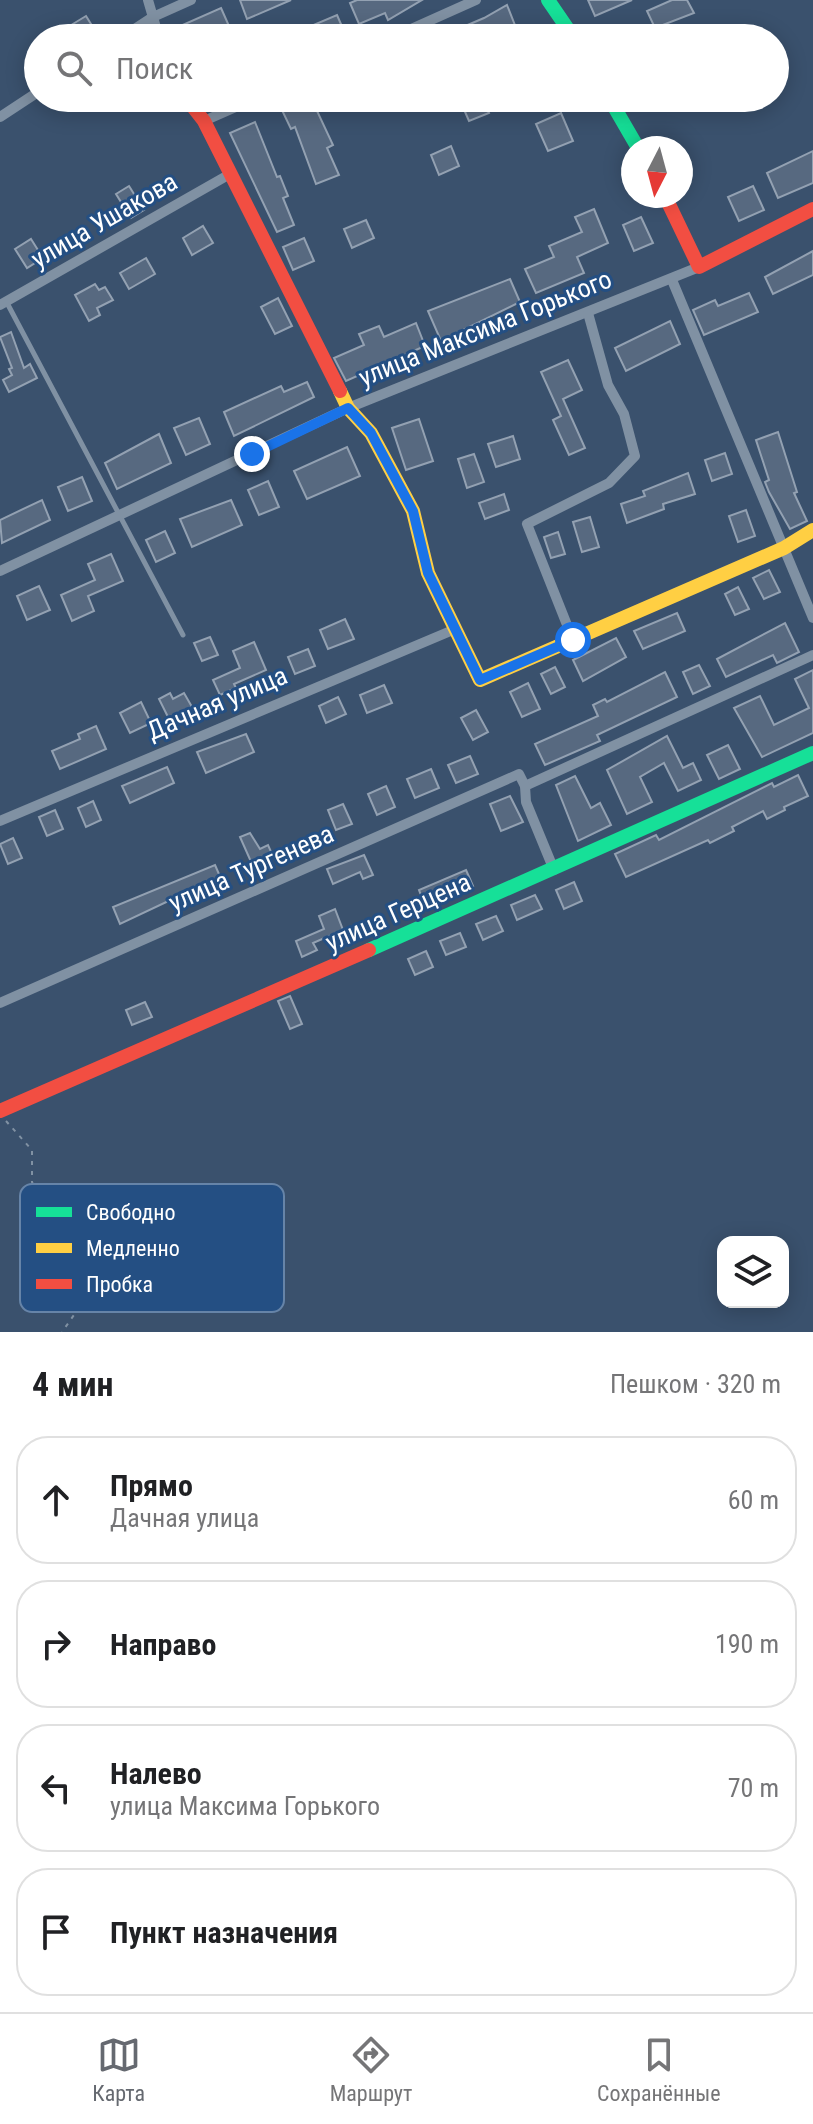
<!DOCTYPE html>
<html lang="ru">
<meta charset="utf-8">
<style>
body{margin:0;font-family:"Roboto Condensed",sans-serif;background:#f6f6f6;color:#202124}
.controls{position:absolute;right:24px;bottom:24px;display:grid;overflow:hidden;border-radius:16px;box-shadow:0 4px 20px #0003}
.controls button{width:72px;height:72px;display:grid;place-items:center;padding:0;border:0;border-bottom:2px solid #e0e0e0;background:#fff;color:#202124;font:40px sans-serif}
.compass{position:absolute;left:621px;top:136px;width:72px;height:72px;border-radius:50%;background:#fff;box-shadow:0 4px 20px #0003;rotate:186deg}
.stop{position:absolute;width:24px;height:24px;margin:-18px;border:6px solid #1a73e8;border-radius:50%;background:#fff}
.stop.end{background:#1a73e8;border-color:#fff;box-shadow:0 2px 8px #0008}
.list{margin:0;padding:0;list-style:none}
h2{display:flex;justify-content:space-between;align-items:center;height:104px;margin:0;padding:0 32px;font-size:34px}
h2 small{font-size:26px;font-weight:400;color:#757577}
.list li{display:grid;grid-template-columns:52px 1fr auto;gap:24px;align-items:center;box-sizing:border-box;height:128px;margin:0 16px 16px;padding:0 16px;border:2px solid #e0e0e0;border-radius:32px}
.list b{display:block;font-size:30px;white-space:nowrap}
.list p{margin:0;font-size:26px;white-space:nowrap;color:#757577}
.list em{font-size:26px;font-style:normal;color:#757577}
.icon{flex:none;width:44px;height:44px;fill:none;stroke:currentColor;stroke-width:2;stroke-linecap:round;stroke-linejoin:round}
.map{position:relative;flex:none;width:813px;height:1332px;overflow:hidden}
.search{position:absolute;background:#fff;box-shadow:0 4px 20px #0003;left:24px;right:24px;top:24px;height:88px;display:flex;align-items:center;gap:20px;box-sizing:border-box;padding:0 28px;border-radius:44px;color:#757577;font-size:30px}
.sheet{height:680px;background:#fff}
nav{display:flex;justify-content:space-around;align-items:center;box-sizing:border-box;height:112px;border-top:2px solid #e0e0e0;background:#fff;font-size:22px;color:#757577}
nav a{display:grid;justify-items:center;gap:4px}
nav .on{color:#656970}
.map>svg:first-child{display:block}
</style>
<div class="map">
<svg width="813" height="1332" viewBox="0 0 813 1332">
<rect width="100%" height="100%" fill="#3a516d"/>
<g fill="#576980" stroke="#93a1b2" stroke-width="2">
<path d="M240 0H291L247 19Z"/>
<path d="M357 0H422L388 20 385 13 359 24 350 3Z"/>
<path d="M588 0H632L595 16Z"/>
<path d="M672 0H687L694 13 655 28 647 11Z"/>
<path d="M507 5 520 38H437L484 18Z"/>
<path d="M221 8 229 26 200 38H183L178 27Z"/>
<path d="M337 15 347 38H283Z"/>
<path d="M86 16 96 32 87 38H68L63 30Z"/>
<path d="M298 98H311L333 145 327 148 339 175 316 184 295 127 291 129 280 106Z"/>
<path d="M482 98 489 113 469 121 462 105Z"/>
<path d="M561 113 573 141 548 151 536 124Z"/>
<path d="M255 122 277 177 280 176 288 196 283 198 294 225 277 232 230 133Z"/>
<path d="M451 146 459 166 439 175 431 155Z"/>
<path d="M813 151V183L778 198 767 173Z"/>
<path d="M129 186 144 210 131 218 116 194Z"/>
<path d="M753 186 764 210 739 221 728 197Z"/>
<path d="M594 209 608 243 577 257 584 273 536 293 525 269 554 257 549 246 582 232 575 217Z"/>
<path d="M641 217 653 243 634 251 623 225Z"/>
<path d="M366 220 374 238 352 248 344 229Z"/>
<path d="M203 226 213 243 192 255 183 238Z"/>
<path d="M304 238 314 261 293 270 283 247Z"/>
<path d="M31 239 43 258 27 268 15 249Z"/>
<path d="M813 251V275L773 294 765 277Z"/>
<path d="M146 258 155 274 129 289 120 273Z"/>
<path d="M510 279 520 302 441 341 428 311Z"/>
<path d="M95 284 99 290 105 287 113 300 97 308 100 315 89 321 75 295Z"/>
<path d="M749 293 758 312 704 335 693 310 715 300 718 306Z"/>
<path d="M278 298 292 326 275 334 261 307Z"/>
<path d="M670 321 680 344 626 371 615 348Z"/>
<path d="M416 323 425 346 346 381 334 358 364 345 359 334 379 326 384 337Z"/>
<path d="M11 332 24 368 30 364 37 378 9 392 3 380 12 375 9 369 12 368 0 337Z"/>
<path d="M568 360 582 390 563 399 585 448 569 455 553 420 561 416 541 372Z"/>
<path d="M307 382 314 397 234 436 224 412 281 386 284 392Z"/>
<path d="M199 418 210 444 186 455 174 428Z"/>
<path d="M419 419 433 461 406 470 392 428Z"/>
<path d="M778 432 797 492 794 493 807 521 790 529 769 492 765 482 769 480 756 440Z"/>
<path d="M159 434 171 463 117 489 105 463Z"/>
<path d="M513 436 520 459 496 467 488 444Z"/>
<path d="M347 447 360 476 307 499 294 471Z"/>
<path d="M725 453 732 474 712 481 705 460Z"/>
<path d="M474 454 484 482 467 488 458 459Z"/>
<path d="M688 473 695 494 663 504 664 509 627 523 621 504 645 496 643 491Z"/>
<path d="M82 477 92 501 68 511 58 487Z"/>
<path d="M268 481 279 507 259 515 248 490Z"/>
<path d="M504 494 509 510 485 519 479 503Z"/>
<path d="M42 500 50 520 2 543 0 520Z"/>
<path d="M231 500 242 525 192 547 180 519Z"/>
<path d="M746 510 755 536 738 542 729 516Z"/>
<path d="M590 517 599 547 582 552 573 522Z"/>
<path d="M165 531 175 553 156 562 146 540Z"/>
<path d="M558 532 565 554 551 558 544 537Z"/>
<path d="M111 554 123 581 88 596 94 611 72 621 61 595 95 580 88 564Z"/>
<path d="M769 570 780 592 764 599 753 578Z"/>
<path d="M39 586 50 610 27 620 17 596Z"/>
<path d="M738 587 749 609 735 615 725 594Z"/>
<path d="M677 613 685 631 643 649 634 631Z"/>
<path d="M345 619 354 639 328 649 320 630Z"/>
<path d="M785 623 799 652 777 663 773 655 726 677 717 659Z"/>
<path d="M210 637 218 655 202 661 194 643Z"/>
<path d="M616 638 626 657 583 681 573 660Z"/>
<path d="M254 642 266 670 234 684 236 688 220 695 213 680 240 668 233 651Z"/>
<path d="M308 649 315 666 295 674 288 657Z"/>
<path d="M699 665 710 686 693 694 683 672Z"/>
<path d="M555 667 565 687 551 694 541 674Z"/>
<path d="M813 670V733L762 757 734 708 760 696 774 725 809 708 795 679Z"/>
<path d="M665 672 677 697 597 735 600 741 545 765 535 744 598 716 593 705 605 699 607 702Z"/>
<path d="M528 683 540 709 522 717 510 692Z"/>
<path d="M384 685 392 703 367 713 360 695Z"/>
<path d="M170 693 173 699 184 693 192 707 170 721 159 699Z"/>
<path d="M338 697 346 714 326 723 319 706Z"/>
<path d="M141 702 151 723 130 733 120 713Z"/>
<path d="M476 710 488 732 473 740 461 718Z"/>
<path d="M96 726 106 749 60 769 52 751 80 739 78 734Z"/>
<path d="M246 734 254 752 206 773 197 752Z"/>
<path d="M667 736 683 768 693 763 701 780 678 791 664 763 640 777 652 802 627 814 607 770Z"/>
<path d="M728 745 740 769 719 779 707 755Z"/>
<path d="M470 756 478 774 456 783 448 765Z"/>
<path d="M167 767 174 783 130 803 122 786Z"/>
<path d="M431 769 439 788 415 798 407 779Z"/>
<path d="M798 775 808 796 784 807 785 810 767 819 763 811 732 827 734 831 710 843 708 840 626 877 615 854 656 835 659 840 772 783 774 787Z"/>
<path d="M575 776 591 808 600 803 611 825 578 841 556 785Z"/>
<path d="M386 786 395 807 377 815 368 794Z"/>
<path d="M510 796 523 822 501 831 490 804Z"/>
<path d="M93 801 101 820 86 827 78 808Z"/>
<path d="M343 804 352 824 336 830 328 810Z"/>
<path d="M55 810 63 829 47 836 39 817Z"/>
<path d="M250 833 260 849 268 845 273 856 252 864 240 837Z"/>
<path d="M13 838 22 858 8 864 0 844Z"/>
<path d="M364 855 373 875 363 879 360 872 333 884 327 869Z"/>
<path d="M215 865 222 881 179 896 120 924 113 907Z"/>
<path d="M466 870 473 886 424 903 419 890Z"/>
<path d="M574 882 582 901 564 909 556 890Z"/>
<path d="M535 895 542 909 517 920 511 905Z"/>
<path d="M335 909 343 930 313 943 317 950 302 957 296 941 324 929 319 916Z"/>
<path d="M496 916 503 931 483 940 476 924Z"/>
<path d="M460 933 466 947 446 955 440 941Z"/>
<path d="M426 951 433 967 415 975 408 959Z"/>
<path d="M290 996 302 1024 290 1029 278 1001Z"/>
<path d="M145 1002 152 1017 132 1025 126 1010Z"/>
</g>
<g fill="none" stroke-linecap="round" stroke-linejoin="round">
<path stroke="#8091a3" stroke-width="2" stroke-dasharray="4 6" stroke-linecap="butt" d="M6 1121 32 1150V1182L46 1214 81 1255 95 1285 62 1332"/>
<path stroke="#8091a3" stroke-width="5" d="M6 301 183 635"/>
<g stroke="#8091a3" stroke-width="10">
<path d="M148 0 159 38"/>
<path d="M121 38 153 17 191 0"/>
<path d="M391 38 476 0"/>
<path d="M0 117 38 92"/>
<path d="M204 121 256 98"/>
<path d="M672 280 813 618"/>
<path d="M0 305 230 174"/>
<path d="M0 571 348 408 699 267"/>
<path d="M573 640 527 524 609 483 635 456 624 414 608 385 588 313"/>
<path d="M525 786 813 655"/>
<path d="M0 821 453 630"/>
<path d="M0 1003 519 774 525 786 526 802 554 870"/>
</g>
<g stroke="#16e098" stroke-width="14">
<path d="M548 0 574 38"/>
<path d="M609 98 638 148"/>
<path d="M369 950 813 753"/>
</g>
<path stroke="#ffcf43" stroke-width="14" d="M340 391 348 408 371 433 413 511 428 573 480 680 784 548 813 530"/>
<g stroke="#f24e42" stroke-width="14">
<path d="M186 98 204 121 340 391"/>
<path d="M665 196 699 267 813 209"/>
<path d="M0 1111 369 950"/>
</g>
</g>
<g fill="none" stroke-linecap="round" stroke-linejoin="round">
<path stroke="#1a73e8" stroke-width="10" d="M252 454 348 408 371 433 413 511 428 573 480 680 573 640"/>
</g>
<g text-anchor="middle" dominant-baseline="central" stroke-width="6" stroke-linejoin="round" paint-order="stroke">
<g font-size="26" fill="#fff" stroke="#244f83">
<text transform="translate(104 220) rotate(-30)">улица Ушакова</text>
<text transform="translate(485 328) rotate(-22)">улица Максима Горького</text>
<text transform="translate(217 703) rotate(-23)">Дачная улица</text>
<text transform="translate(251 868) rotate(-24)">улица Тургенева</text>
<text transform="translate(398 912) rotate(-24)">улица Герцена</text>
</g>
</g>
<rect x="20" y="1184" width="264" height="128" rx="12" fill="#244f83" stroke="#6684a8" stroke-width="2"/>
<rect x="36" y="1207" width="36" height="10" fill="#16e098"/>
<rect x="36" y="1243" width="36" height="10" fill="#ffcf43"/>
<rect x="36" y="1279" width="36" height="10" fill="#f24e42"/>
<g font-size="22" fill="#fff">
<text x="86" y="1220">Свободно</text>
<text x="86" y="1256">Медленно</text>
<text x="86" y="1292">Пробка</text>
</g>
</svg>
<div class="controls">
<button><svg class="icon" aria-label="layers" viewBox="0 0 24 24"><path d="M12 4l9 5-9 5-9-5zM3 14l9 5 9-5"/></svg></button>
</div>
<svg class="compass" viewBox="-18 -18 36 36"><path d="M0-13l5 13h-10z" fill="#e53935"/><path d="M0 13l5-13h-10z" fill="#757577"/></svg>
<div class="stop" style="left:573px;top:640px"></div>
<div class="stop end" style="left:252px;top:454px"></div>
<div class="search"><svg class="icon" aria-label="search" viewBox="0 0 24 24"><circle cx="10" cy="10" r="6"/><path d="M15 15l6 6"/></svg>Поиск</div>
</div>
<section class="sheet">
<h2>4 мин<small>Пешком · 320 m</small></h2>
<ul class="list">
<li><svg class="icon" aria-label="ahead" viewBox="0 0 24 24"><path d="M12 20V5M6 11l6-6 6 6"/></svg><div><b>Прямо</b><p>Дачная улица</p></div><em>60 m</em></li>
<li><svg class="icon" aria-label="right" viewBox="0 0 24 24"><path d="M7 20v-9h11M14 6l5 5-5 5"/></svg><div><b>Направо</b></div><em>190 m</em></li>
<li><svg class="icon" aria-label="left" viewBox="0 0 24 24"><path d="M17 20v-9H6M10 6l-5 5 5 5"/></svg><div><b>Налево</b><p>улица Максима Горького</p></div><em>70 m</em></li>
<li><svg class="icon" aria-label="arrive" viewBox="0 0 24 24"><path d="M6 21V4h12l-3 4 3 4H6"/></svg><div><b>Пункт назначения</b></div></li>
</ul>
</section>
<nav>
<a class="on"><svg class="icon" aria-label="map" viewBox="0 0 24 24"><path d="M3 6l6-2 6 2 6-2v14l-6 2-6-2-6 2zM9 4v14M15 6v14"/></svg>Карта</a>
<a><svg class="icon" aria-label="directions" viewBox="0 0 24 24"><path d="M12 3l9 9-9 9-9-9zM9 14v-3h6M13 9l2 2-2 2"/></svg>Маршрут</a>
<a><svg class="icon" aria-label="saved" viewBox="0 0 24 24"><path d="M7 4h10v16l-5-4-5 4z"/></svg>Сохранённые</a>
</nav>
